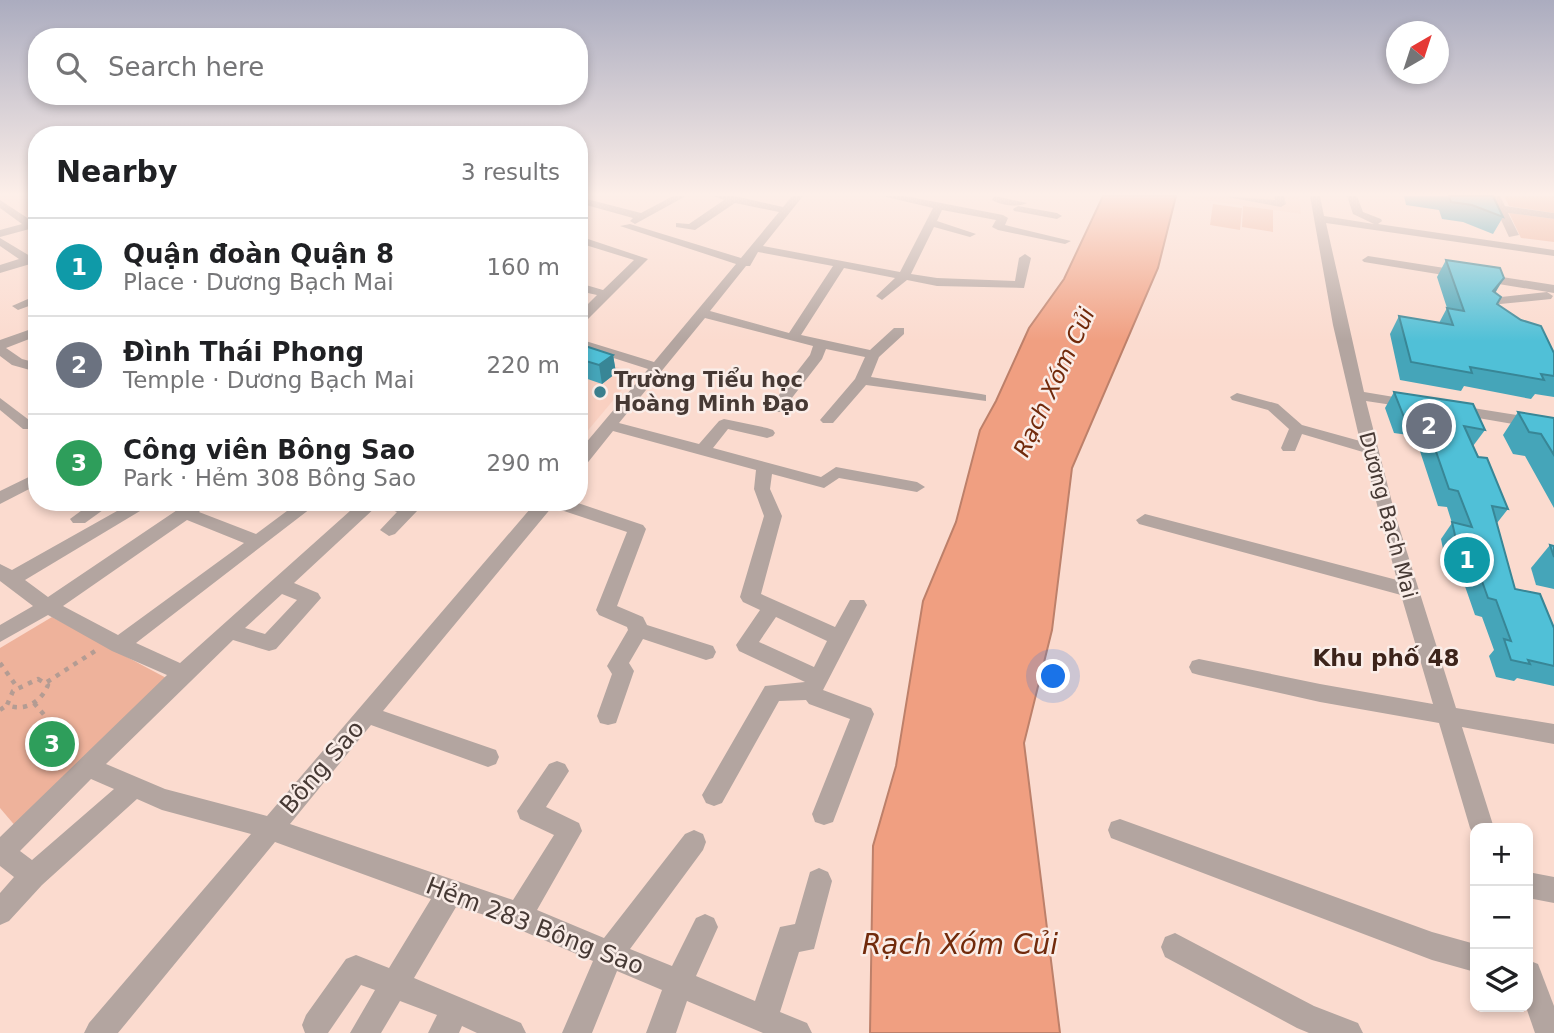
<!DOCTYPE html>
<meta charset="utf-8">
<style>
body{margin:0;font-family:"DejaVu Sans",sans-serif;background:#f2f2f2;color:#202124}
.controls{position:absolute;right:21px;bottom:21px;display:grid;overflow:hidden;border-radius:14px;box-shadow:0 4px 10px #0003}
.controls button{width:63px;height:63px;display:grid;place-items:center;padding:0;border:0;border-bottom:2px solid #e0e0e0;background:#fff;color:#202124;font:35px sans-serif}
.compass{position:absolute;left:1386px;top:21px;width:63px;height:63px;border-radius:50%;background:#fff;box-shadow:0 4px 10px #0003;rotate:39deg}
.you{position:absolute;left:1054px;top:677px;width:24px;height:24px;margin:-18px;border:5px solid #fff;border-radius:50%;background:#1a73e8;box-shadow:0 0 0 10px #1a73e833}
.badge{display:grid;place-items:center;width:46px;height:46px;border-radius:50%;background:#7c3aed;color:#fff;font-size:23px;font-weight:700}
.pin{position:absolute;translate:-50% -50%;border:4px solid #fff;box-shadow:0 2px 7px #0006}
.list{margin:0;padding:0;list-style:none}
h2{display:flex;justify-content:space-between;align-items:center;height:91px;margin:0;padding:0 28px;font-size:30px}
h2 small{font-size:23px;font-weight:400;color:#757577}
.list li{display:grid;grid-template-columns:46px 1fr auto;gap:21px;align-items:center;box-sizing:border-box;height:98px;padding:0 28px;border-top:2px solid #e0e0e0}
.list b{display:block;font-size:26px;white-space:nowrap}
.list p{margin:0;font-size:23px;white-space:nowrap;color:#757577}
.list em{font-size:23px;font-style:normal;color:#757577}
.icon{flex:none;width:38px;height:38px;fill:none;stroke:currentColor;stroke-width:2;stroke-linecap:round;stroke-linejoin:round}
.map{position:relative;flex:none;width:1554px;height:1033px;overflow:hidden}
.search{position:absolute;background:#fff;box-shadow:0 4px 10px #0003;left:28px;top:28px;width:560px;height:77px;display:flex;align-items:center;gap:18px;box-sizing:border-box;padding:0 24px;border-radius:28px;color:#757577;font-size:26px}
.panel{position:absolute;background:#fff;box-shadow:0 4px 10px #0003;left:28px;top:126px;width:560px;height:385px;border-radius:28px}
.map>svg:first-child{display:block}
</style>
<div class="map">
<svg width="1554" height="1033" viewBox="0 0 1554 1033">
<rect width="100%" height="100%" fill="#fbdbcf"/>
<g fill="#f9d0c1">
<path d="M1188 196H1299L1301 214 1189 198Z"/>
<path d="M579 355 636 373 579 441Z"/>
</g>
<g fill="#eeb29b">
<path d="M1504 196H1554V213L1509 206Z"/>
<path d="M1213 204 1242 208 1240 230 1210 225Z"/>
<path d="M1243 206 1273 210V232L1242 227Z"/>
<path d="M1509 213 1554 219V242L1521 238Z"/>
<path d="M52 617 170 680 17 828 0 808V648Z"/>
</g>
<path fill="#f09f81" stroke="#bd806a" stroke-width="2" d="M1103 196H1176L1158 268 1072 468 1052 630 1024 743 1060 1033H870L873 846 896 766 923 601 956 522 980 430 996 401 1029 328 1064 279Z"/>
<g fill="none" stroke-linecap="round" stroke-linejoin="round">
<g stroke="#b49c93" stroke-width="4.5" stroke-dasharray="4.5 6" stroke-linecap="butt">
<path d="M0 663 17 687"/>
<path d="M38 679 48 685C41 702 25 712 7 705L13 691Z"/>
<path d="M47 682 95 651"/>
<path d="M34 703 64 738"/>
<path d="M0 710 7 705"/>
</g>
<path stroke="#b49c93" stroke-width="5" stroke-dasharray="5 8" stroke-linecap="butt" d="M63 736 76 752"/>
<g fill="#b3a5a0" fill-rule="evenodd">
<path d="M673 196H686L635 224 630 221 633 218 579 203V197L641 213Z"/>
<path d="M713 196H735L783 207 792 196H803L763 246 900 272 933 208 882 196H905L1003 215 1008 218 1005 225 1071 241 1065 244 998 230 992 227 996 220 942 210 937 221 976 234 970 237 934 227 911 274 937 278 1015 281 1019 258 1025 254 1031 258 1024 288 937 286 907 280 882 300 876 296 895 278 844 268 801 335 870 350 894 328H904V334L879 357 871 377 981 394 986 395V401L866 385 833 423H823L820 420 855 379 865 357 826 349 822 359 781 412H771L768 409 810 355 813 346 705 318 619 423 699 444 719 421 724 419 767 428 773 430 775 433 773 436 767 438 728 429 713 448 821 477 836 467 917 482 925 487 917 492 839 478 824 488 772 474 770 489 782 516 761 594 835 627 850 600H864L867 605 823 690 871 708 874 714 833 822 824 825 815 822 812 814 850 719 809 704 806 700 779 701 722 803 714 806 706 803 702 795 765 686 805 682 739 651 736 645 760 610 743 602 740 597 764 516 754 489 756 470 613 431 585 466 579 467V451L648 369 579 347V339L654 362 736 264 620 226 630 224 741 258 779 212 735 203 695 230 676 227V223L689 224 724 200ZM758 252 833 266 789 333 710 311 746 266H750ZM776 617 827 641 814 667 759 642Z"/>
<path d="M994 196 1027 203C1019 208 1000 205 992 200Z"/>
<path d="M1222 196 1275 200 1274 196H1284L1286 204 1281 207Z"/>
<path d="M1310 196H1320L1324 216 1374 224 1353 214 1347 196H1357L1363 212 1381 219 1382 221 1378 224 1554 250V256L1326 223 1364 392 1412 400 1419 404 1412 408 1366 401 1395 514 1456 708 1554 724V744L1462 727 1494 828H1475V837L1470 828 1439 723 1320 702 1199 675 1192 673 1189 667 1192 661 1199 659 1320 684 1433 704 1401 595 1139 524 1136 520 1145 514 1397 580 1363 452 1302 434 1295 451H1283L1281 448 1289 429 1268 410 1232 400 1230 397 1237 393 1278 404 1302 425 1360 441 1333 325Z"/>
<path d="M1490 196H1500L1505 206 1554 213V219L1508 213 1519 235 1509 237Z"/>
<path d="M0 200 32 221 37 220V227L0 237V230L22 224 0 208Z"/>
<path d="M1018 206 1057 213 1062 216 1057 219 1014 211 1013 209Z"/>
<path d="M579 236 648 259 584 323 579 324V313L597 295 579 291V283L603 290 634 260 579 243Z"/>
<path d="M0 238 30 256 37 255V262L0 273V265L19 259 0 246Z"/>
<path d="M1368 256 1554 285V293L1364 262 1362 260Z"/>
<path d="M1547 292 1553 296 1551 299 1500 304 1491 312 1485 308 1492 298Z"/>
<path d="M37 295V303L18 310 12 306Z"/>
<path d="M37 327V336L6 348 22 359 37 363V372L12 365 0 356V340Z"/>
<path d="M0 398 33 423 36 426 33 429H23L0 410Z"/>
<path d="M1454 405 1554 421V431L1449 413 1446 410Z"/>
<path d="M37 473V485L0 504V491Z"/>
<path d="M93 502H114L85 523H73L70 519Z"/>
<path d="M133 502H155L25 580 48 597 189 502H209L199 512 256 534 299 502H319L136 643 180 663 360 502C377 502 406 497 418 510L395 534 389 536 380 530 397 512 378 505 294 583 318 593 321 598 276 649 269 651 233 640 106 764 165 789 267 816 536 502H575L643 525 646 529 617 606 643 617 647 625 713 646 716 652 713 658 706 660 643 639 629 663 634 671 616 723 608 725 600 723 597 716 612 674 607 666 628 630 627 627 599 615 596 610 627 532 552 507 383 711 496 750 499 757 496 764 488 767 371 725 290 824 513 900 554 835 520 819 517 811 549 764 557 761 565 764 569 771 546 807 579 823 582 831 537 910 604 938 685 834 694 830 703 834 706 842 703 850 630 949 672 966 696 918 705 914 714 918 718 927 696 976 755 1001 780 927 795 924 810 872 819 868 828 872 832 881 814 949 799 952 780 1012 807 1023 812 1033H763L687 1001 676 1033H646L662 990 617 971 592 1033H562L593 961 485 915 456 907 414 978 521 1023 526 1033H477L462 1026 459 1033H428L437 1015 400 1001 381 1033H350L375 990 361 985 328 1033H305L302 1025 306 1015 346 959 356 955 389 968 431 899 275 842 118 1033H84L89 1023 251 834 162 810 137 799 42 885 9 921 0 925V893L14 877 0 866V837L167 675 112 651 48 615 0 642V625L33 606 0 581V564L12 570ZM187 520 244 543 118 635 63 606ZM282 594 297 600 265 634 245 628ZM91 779 114 789 32 860 20 851Z"/>
<path d="M1120 819 1432 932 1475 944V972L1432 960 1111 838 1108 830 1111 822Z"/>
<path d="M1528 872 1554 877V903L1528 898Z"/>
<path d="M1175 933 1314 1006 1358 1023 1363 1033H1309L1297 1028 1165 957 1161 947 1165 937Z"/>
<path d="M1528 960 1538 964 1554 1006V1033H1535L1526 1007Z"/>
</g>
</g>
<g fill="#45a5b9">
<path d="M1404 196H1493L1503 217 1493 234 1463 222 1442 219 1439 210 1406 205Z"/>
<path d="M1446 260 1495 293 1497 304 1554 353V397L1535 394 1531 399 1464 386 1461 391 1400 380 1390 334 1399 316 1439 323 1447 308 1437 277Z"/>
<path d="M579 344 613 355 616 373 602 384 579 376Z"/>
<path d="M1394 392 1485 430 1473 446 1508 509 1497 523 1515 589 1554 628V686L1517 678 1514 681 1496 677 1489 656 1494 650 1482 617 1475 615 1460 572 1447 569 1441 539 1452 523 1447 507 1438 506 1415 436 1394 433 1385 408Z"/>
<path d="M1518 412 1554 418V508L1525 456 1513 454 1503 435Z"/>
<path d="M1550 545 1554 546V589L1536 585 1531 568Z"/>
</g>
<g fill="#388696">
<path d="M1504 278 1494 295 1493 291Z"/>
<path d="M613 355 616 373 602 384 599 365Z"/>
</g>
<g fill="#50c0d7" stroke="#388696" stroke-width="2">
<path d="M1449 196H1493L1503 217 1472 205 1451 202Z"/>
<path d="M1446 260 1500 268 1504 278 1493 291 1501 297 1497 304 1521 320 1541 326 1554 353V376L1541 374 1544 380 1470 367 1472 373 1411 362 1399 316 1453 325 1447 308 1464 311Z"/>
<path d="M579 344 613 355 599 365 579 359Z"/>
<path d="M1394 392 1473 404 1485 430 1464 426 1478 457 1487 458 1508 509 1492 506 1515 589 1540 594 1554 628V666L1528 660 1530 664 1511 660 1504 639 1511 641 1496 600 1488 598 1473 556 1459 553 1452 522 1472 527 1458 491 1449 489 1425 420 1404 417Z"/>
<path d="M1518 412 1554 418V455L1541 434 1529 432Z"/>
<path d="M1550 545 1554 546V557Z"/>
</g>
<linearGradient id="sky" x2="0" y2="1"><stop stop-color="#abacbf"/><stop offset="0.57" stop-color="#fdefe9"/><stop offset="1" stop-color="#fdefe9" stop-opacity="0"/></linearGradient>
<rect width="1554" height="341" fill="url(#sky)"/>
<circle fill="#3b7f8d" stroke="#faede8" stroke-width="2.5" cx="600" cy="392" r="7"/>
<g text-anchor="middle" dominant-baseline="central" stroke-width="5" stroke-linejoin="round" paint-order="stroke">
<g font-size="21" font-weight="bold" fill="#463934" stroke="#faede8" text-anchor="start">
<text x="614" y="380">Trường Tiểu học<tspan x="614" dy="24">Hoàng Minh Đạo</tspan></text>
</g>
<g font-size="21" fill="#463934" stroke="#faede8">
<text transform="translate(1388 515) rotate(75)">Dương Bạch Mai</text>
</g>
<g font-size="23" font-style="italic" fill="#712a0b" stroke="#faede8">
<text transform="translate(1054 382) rotate(-65)">Rạch Xóm Củi</text>
</g>
<g font-size="23" font-weight="bold" fill="#3c241b" stroke="#faede8">
<text x="1386" y="658">Khu phố 48</text>
</g>
<g font-size="24" fill="#463934" stroke="#faede8">
<text transform="translate(322 767) rotate(-49)">Bông Sao</text>
<text transform="translate(535 926) rotate(21)">Hẻm 283 Bông Sao</text>
</g>
<g font-size="28" font-style="italic" fill="#712a0b" stroke="#faede8">
<text x="960" y="944">Rạch Xóm Củi</text>
</g>
</g>
</svg>
<div class="controls">
<button>+</button>
<button>−</button>
<button><svg class="icon" aria-label="layers" viewBox="0 0 24 24"><path d="M12 4l9 5-9 5-9-5zM3 14l9 5 9-5"/></svg></button>
</div>
<svg class="compass" viewBox="-18 -18 36 36"><path d="M0-13l5 13h-10z" fill="#e53935"/><path d="M0 13l5-13h-10z" fill="#757577"/></svg>
<div class="you"></div>
<div class="pin badge" style="left:1467px;top:560px;background:#0f9aa8">1</div>
<div class="pin badge" style="left:1429px;top:426px;background:#6b7280">2</div>
<div class="pin badge" style="left:52px;top:744px;background:#2e9e5b">3</div>
<div class="search"><svg class="icon" aria-label="search" viewBox="0 0 24 24"><circle cx="10" cy="10" r="6"/><path d="M15 15l6 6"/></svg>Search here</div>
<section class="panel">
<h2>Nearby<small>3 results</small></h2>
<ul class="list">
<li><span class="badge" style="background:#0f9aa8">1</span><div><b>Quận đoàn Quận 8</b><p>Place · Dương Bạch Mai</p></div><em>160 m</em></li>
<li><span class="badge" style="background:#6b7280">2</span><div><b>Đình Thái Phong</b><p>Temple · Dương Bạch Mai</p></div><em>220 m</em></li>
<li><span class="badge" style="background:#2e9e5b">3</span><div><b>Công viên Bông Sao</b><p>Park · Hẻm 308 Bông Sao</p></div><em>290 m</em></li>
</ul>
</section>
</div>
